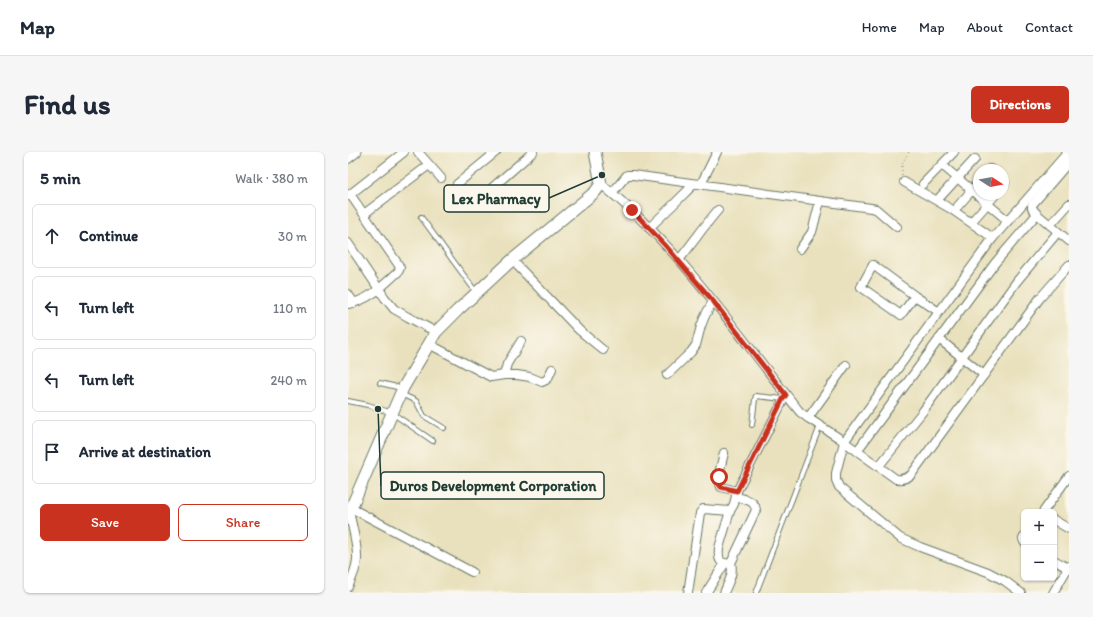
<!DOCTYPE html>
<meta charset="utf-8">
<style>
body{margin:0;font-family:Itim,sans-serif;background:#f6f6f7;color:#1f2937}
.controls{position:absolute;right:12px;bottom:12px;display:grid;overflow:hidden;border-radius:6px;box-shadow:0 1px 3px #0004}
.controls button{width:36px;height:36px;display:grid;place-items:center;padding:0;border:0;border-bottom:1px solid #e0e1e3;background:#fff;color:#1f2937;font:20px sans-serif}
.compass{position:absolute;left:625px;top:12px;width:36px;height:36px;border-radius:50%;background:#fff;box-shadow:0 1px 3px #0004;rotate:101deg}
.stop{position:absolute;width:12px;height:12px;margin:-9px;border:3px solid #c8321e;border-radius:50%;background:#fff}
.stop.end{background:#c8321e;border-color:#fff;box-shadow:0 1px 4px #0008}
.list{margin:0;padding:0;list-style:none}
h2{display:flex;justify-content:space-between;align-items:center;height:52px;margin:0;padding:0 16px;font-size:17px}
h2 small{font-size:13px;font-weight:400;color:#747a83}
.list li{display:grid;grid-template-columns:26px 1fr auto;gap:12px;align-items:center;box-sizing:border-box;height:64px;margin:0 8px 8px;padding:0 8px;border:1px solid #e0e1e3;border-radius:6px}
.list b{display:block;font-size:15px;white-space:nowrap}
.list em{font-size:13px;font-style:normal;color:#747a83}
.actions{display:flex;gap:8px;padding:12px 16px}
.actions a{flex:1;padding:9px 0;border:1px solid #c8321e;border-radius:6px;text-align:center;font-size:14px;color:#c8321e}
.actions .main{background:#c8321e;color:#fff}
.icon{flex:none;width:22px;height:22px;fill:none;stroke:currentColor;stroke-width:2;stroke-linecap:round;stroke-linejoin:round}
.map{position:relative;flex:none;width:721px;height:441px;overflow:hidden;border-radius:6px}
header{display:flex;align-items:center;gap:24px;box-sizing:border-box;height:56px;padding:0 20px;background:#fff;border-bottom:1px solid #e0e1e3}
header strong{font-size:19px}
nav{display:flex;gap:22px;margin-inline-start:auto;font-size:14px}
.intro{display:flex;align-items:center;justify-content:space-between;box-sizing:border-box;height:96px;padding:0 24px}
h1{margin:0;font-size:28px}
.button{padding:10px 18px;border-radius:6px;background:#c8321e;color:#fff;font-size:14px;font-weight:700}
main{display:flex;gap:24px;padding:0 24px}
aside{flex:1;background:#fff;border-radius:6px;box-shadow:0 1px 3px #0004}
.map>svg:first-child{display:block}
</style>
<header>
<strong>Map</strong>
<nav><a>Home</a><a>Map</a><a>About</a><a>Contact</a></nav>
</header>
<div class="intro"><h1>Find us</h1><a class="button">Directions</a></div>
<main>
<aside>
<h2>5 min<small>Walk · 380 m</small></h2>
<ul class="list">
<li><svg class="icon" aria-label="ahead" viewBox="0 0 24 24"><path d="M12 20V5M6 11l6-6 6 6"/></svg><div><b>Continue</b></div><em>30 m</em></li>
<li><svg class="icon" aria-label="left" viewBox="0 0 24 24"><path d="M17 20v-9H6M10 6l-5 5 5 5"/></svg><div><b>Turn left</b></div><em>110 m</em></li>
<li><svg class="icon" aria-label="left" viewBox="0 0 24 24"><path d="M17 20v-9H6M10 6l-5 5 5 5"/></svg><div><b>Turn left</b></div><em>240 m</em></li>
<li><svg class="icon" aria-label="arrive" viewBox="0 0 24 24"><path d="M6 21V4h12l-3 4 3 4H6"/></svg><div><b>Arrive at destination</b></div></li>
</ul>
<div class="actions"><a class="main">Save</a><a>Share</a></div>
</aside>
<div class="map">
<svg width="721" height="441" viewBox="0 0 721 441">
<rect width="100%" height="100%" fill="#fbf7ec"/>
<filter id="ink" filterUnits="userSpaceOnUse"><feTurbulence type="fractalNoise" baseFrequency=".025" numOctaves="2"/><feDisplacementMap in="SourceGraphic" scale="8" xChannelSelector="R" yChannelSelector="G"/><feConvolveMatrix kernelMatrix="1 2 1 2 8 2 1 2 1" color-interpolation-filters="sRGB"/></filter>
<filter id="wash" filterUnits="userSpaceOnUse"><feTurbulence type="fractalNoise" baseFrequency=".012" numOctaves="4" result="noise"/><feDisplacementMap in="SourceGraphic" scale="16" xChannelSelector="R" yChannelSelector="G"/><feGaussianBlur stdDeviation="0.9" result="paint"/><feColorMatrix in="noise" values="0 0 0 0 0 0 0 0 0 0 0 0 0 0 0 0 0 1.4 0 .05"/><feComposite in="paint" operator="in"/></filter>
<g filter="url(#wash)">
<rect width="100%" height="100%" fill="#e9e1bd"/>
</g>
<g filter="url(#ink)">
<g fill="none" stroke-linecap="round" stroke-linejoin="round">
<defs>
<g id="lane">
<path d="M73 65 128 140"/>
<path d="M32 231 53 236"/>
<path d="M53 242 68 249 76 264 96 276"/>
<path d="M0 249 20 253 44 261 85 289"/>
<path d="M404 273 407 247 408 244 435 247"/>
<path d="M408 441 472 274"/>
</g>
<g id="street">
<path d="M70 0 93 26"/>
<path d="M148 0 109 32V38L119 52H124L129 49 185 0"/>
<path d="M0 7 9 0"/>
<path d="M721 10 684 53V56L689 62 721 89"/>
<path d="M594 13 660 69"/>
<path d="M641 18 642 17"/>
<path d="M556 30 603 57 645 86"/>
<path d="M253 32C332 95 389 182 452 260L460 266 491 286 548 327C554 328 558 327 563 323L692 146 721 113"/>
<path d="M353 32 369 0"/>
<path d="M575 32 606 0"/>
<path d="M655 33 657 31"/>
<path d="M264 41 279 23H285L523 56 528 57 549 75"/>
<path d="M0 44 56 0"/>
<path d="M592 45 627 7"/>
<path d="M610 54 631 30"/>
<path d="M16 62 81 13"/>
<path d="M626 67 648 42"/>
<path d="M702 73 721 52"/>
<path d="M301 76 325 53 346 32"/>
<path d="M0 91 37 146 46 157 60 165 88 180"/>
<path d="M452 97 464 80 472 49"/>
<path d="M164 108 231 178 255 198"/>
<path d="M331 108C344 92 356 74 370 58"/>
<path d="M0 142 6 151"/>
<path d="M567 144 553 163 513 135 525 113 567 144 591 160"/>
<path d="M0 152C22 148 34 134 50 120L52 116 50 112 2 42"/>
<path d="M591 187 636 223"/>
<path d="M81 192 143 225 156 223H169L182 225 194 230 198 228 200 226 204 217"/>
<path d="M156 223 159 212 173 189"/>
<path d="M319 223 343 200 348 193 353 174 357 164 365 149"/>
<path d="M460 266 498 213"/>
<path d="M509 299 647 111 689 62"/>
<path d="M376 301C374 311 368 326 373 335L389 339 438 243"/>
<path d="M531 314 575 259 669 129 710 80"/>
<path d="M3 356 124 420"/>
<path d="M382 359 371 396C370 406 371 414 383 411L408 358C407 348 396 347 388 345"/>
<path d="M695 360 721 324"/>
<path d="M706 368 721 377"/>
<path d="M676 385 675 387 676 390"/>
<path d="M706 408 720 416"/>
<path d="M0 435C4 426 8 418 9 408 10 392 4 375 1 359"/>
<path d="M340 441 352 361 355 357 382 359 386 352 389 340"/>
<path d="M358 441 377 411"/>
<path d="M376 441C380 430 386 423 383 411"/>
<path d="M673 441 657 429 640 420 572 395 552 386 491 335 488 328V321L496 290 645 86 720 0"/>
<path d="M705 441 721 414"/>
</g>
<path id="secondary" d="M0 359 3 356 55 236 88 180 110 158 164 108 247 40 253 32 247 0"/>
</defs>
<use href="#lane" stroke="#667664" stroke-width="6"/>
<use href="#street" stroke="#667664" stroke-width="10"/>
<use href="#secondary" stroke="#667664" stroke-width="13"/>
<path stroke="#667664" stroke-width="1" stroke-dasharray="1 3" stroke-linecap="butt" d="M554 23V11L561 0"/>
<use href="#lane" stroke="#fff" stroke-width="4"/>
<use href="#street" stroke="#fff" stroke-width="8"/>
<use href="#secondary" stroke="#fff" stroke-width="11"/>
</g>
</g>
<g fill="none" stroke-linecap="round" stroke-linejoin="round" filter="url(#ink)">
<path stroke="#c8321e" stroke-width="5" d="M284 58 317 93 365 149 438 243 435 247 389 339 373 335 371 332V325"/>
</g>
<path fill="none" stroke="#1f3d34" stroke-width="1.5" d="M254 23L201 46M30 257L33 334"/>
<g fill="#1f3d34" stroke="#fbf7ec" stroke-width="1.5">
<circle cx="254" cy="23" r="4"/>
<circle cx="30" cy="257" r="4"/>
</g>
<g fill="#fbf7ec" stroke="#1f3d34" stroke-width="1.5">
<rect x="96" y="33" width="105" height="27" rx="4"/>
<rect x="33" y="320" width="223" height="27" rx="4"/>
</g>
<g font-size="15" text-anchor="middle" font-weight="bold" fill="#1f3d34">
<text x="148" y="52">Lex Pharmacy</text>
<text x="145" y="339">Duros Development Corporation</text>
</g>
</svg>
<div class="controls">
<button>+</button>
<button>−</button>
</div>
<svg class="compass" viewBox="-18 -18 36 36"><path d="M0-13l5 13h-10z" fill="#e53935"/><path d="M0 13l5-13h-10z" fill="#747a83"/></svg>
<div class="stop" style="left:371px;top:325px"></div>
<div class="stop end" style="left:284px;top:58px"></div>
</div>
</main>
